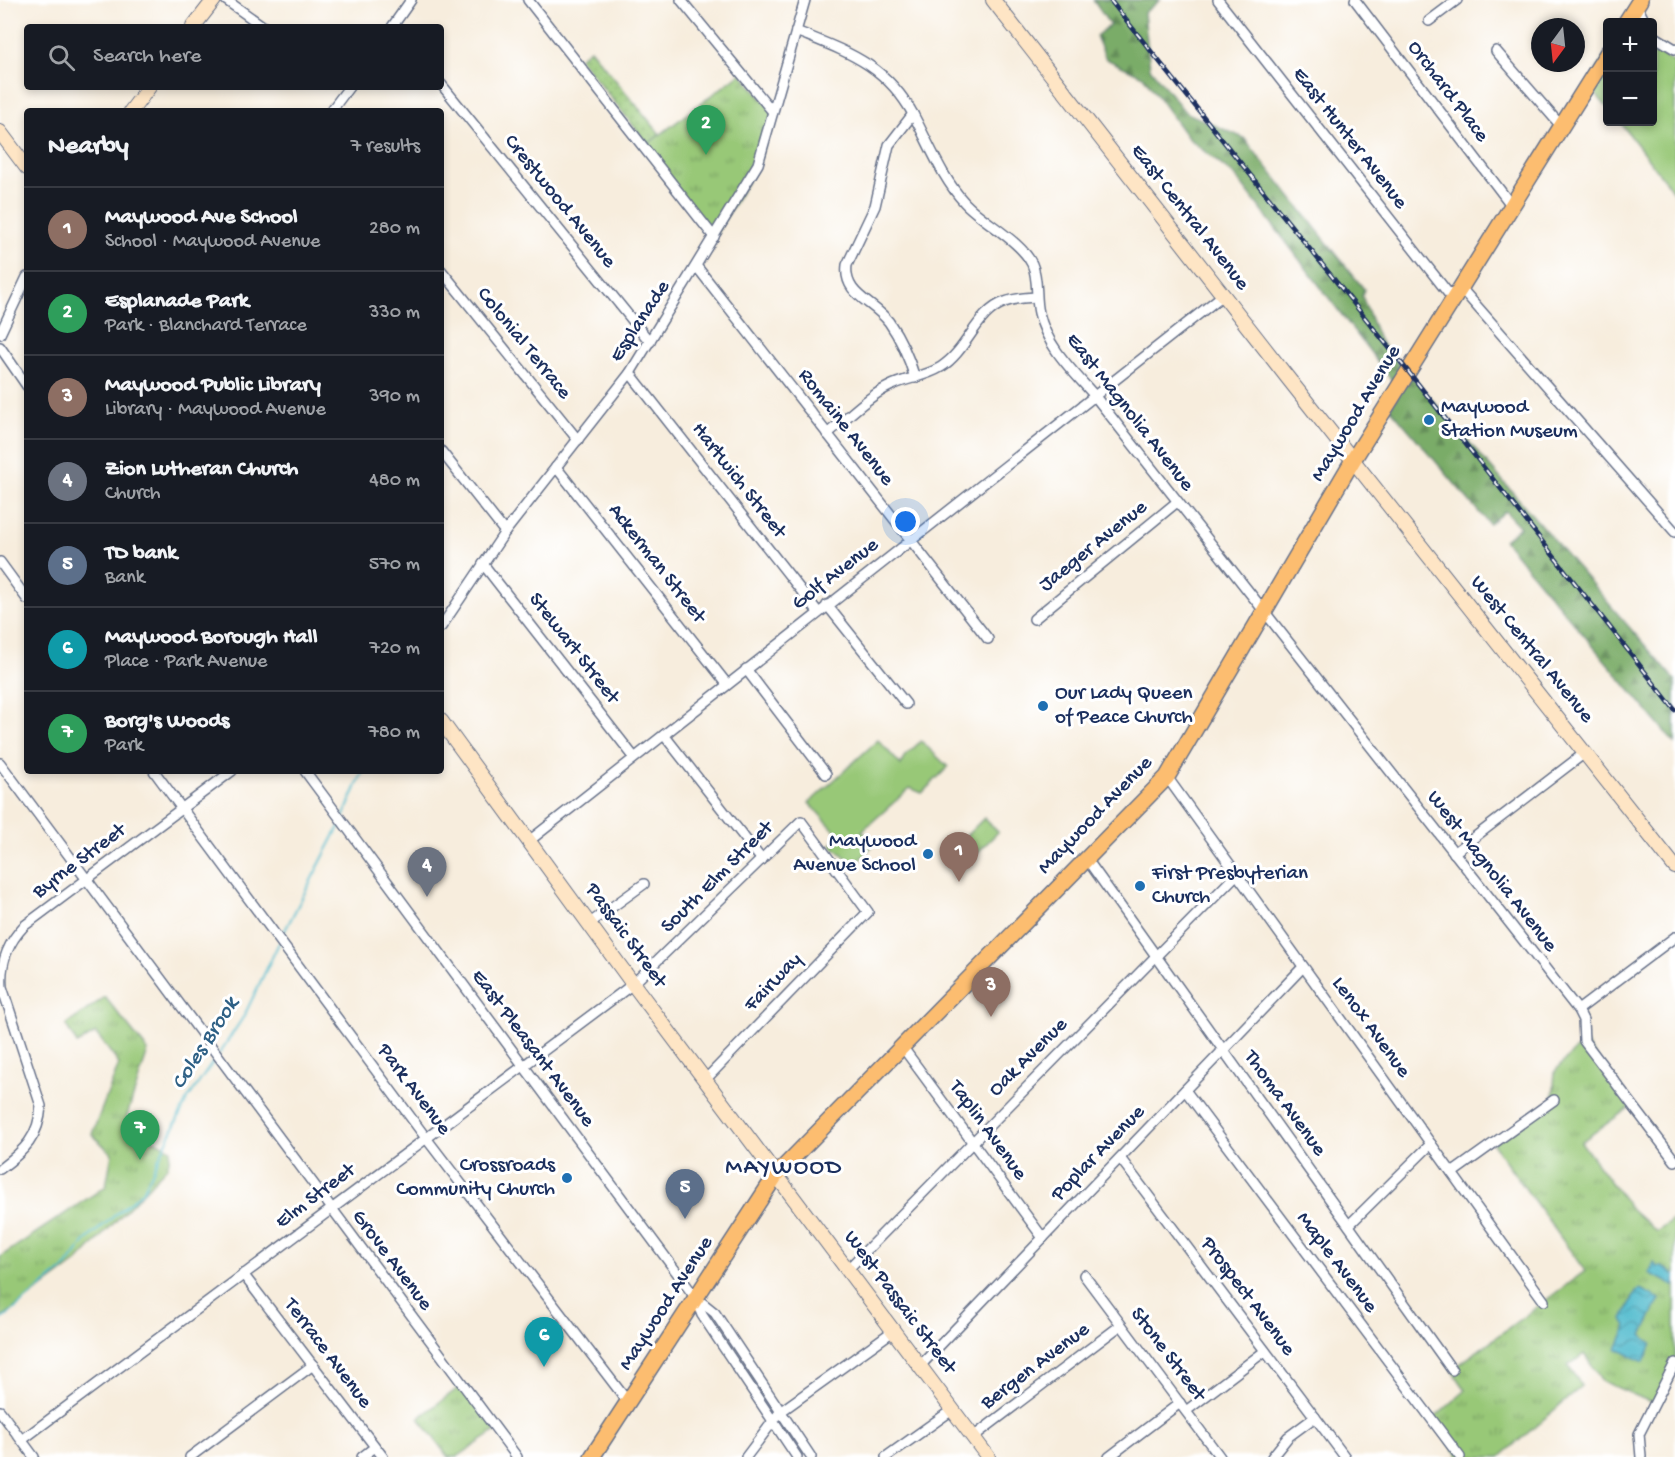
<!DOCTYPE html>
<meta charset="utf-8">
<style>
body{margin:0;font-family:"Gochi Hand",sans-serif;background:#242831;color:#f1f3f6}
.controls{position:absolute;right:18px;top:18px;display:grid;overflow:hidden;border-radius:6px;box-shadow:0 3px 9px #0003}
.controls button{width:54px;height:54px;display:grid;place-items:center;padding:0;border:0;border-bottom:2px solid #363941;background:#171b24;color:#f1f3f6;font:30px sans-serif}
.compass{position:absolute;left:1531px;top:18px;width:54px;height:54px;border-radius:50%;background:#171b24;box-shadow:0 3px 9px #0003;rotate:195deg}
.you{position:absolute;left:906px;top:522px;width:21px;height:21px;margin:-15px;border:4px solid #fff;border-radius:50%;background:#1a73e8;box-shadow:0 0 0 9px #1a73e833}
.badge{display:grid;place-items:center;width:39px;height:39px;border-radius:50%;background:#1f6fb2;color:#fff;font-size:20px;font-weight:700}
.pin{position:absolute;translate:-50% -50px;filter:drop-shadow(0 2px 3px #0008)}
.pin::after{content:'';position:absolute;top:32px;width:21px;height:18px;background:inherit;clip-path:polygon(0 0,100% 0,50% 100%)}
.list{margin:0;padding:0;list-style:none}
h2{display:flex;justify-content:space-between;align-items:center;height:78px;margin:0;padding:0 24px;font-size:26px}
h2 small{font-size:20px;font-weight:400;color:#9ea1a6}
.list li{display:grid;grid-template-columns:39px 1fr auto;gap:18px;align-items:center;box-sizing:border-box;height:84px;padding:0 24px;border-top:2px solid #363941}
.list b{display:block;font-size:22px;white-space:nowrap}
.list p{margin:0;font-size:20px;white-space:nowrap;color:#9ea1a6}
.list em{font-size:20px;font-style:normal;color:#9ea1a6}
.icon{flex:none;width:33px;height:33px;fill:none;stroke:currentColor;stroke-width:2;stroke-linecap:round;stroke-linejoin:round}
.map{position:relative;flex:none;width:1675px;height:1457px;overflow:hidden}
.search{position:absolute;background:#171b24;box-shadow:0 3px 9px #0003;left:24px;top:24px;width:420px;height:66px;display:flex;align-items:center;gap:15px;box-sizing:border-box;padding:0 21px;border-radius:6px;color:#9ea1a6;font-size:22px}
.panel{position:absolute;background:#171b24;box-shadow:0 3px 9px #0003;left:24px;top:108px;width:420px;height:666px;border-radius:6px}
.map>svg:first-child{display:block}
</style>
<div class="map">
<svg width="1675" height="1457" viewBox="0 0 1675 1457">
<defs>
<pattern id="forest-firs" width="22" height="20" patternUnits="userSpaceOnUse" patternTransform="scale(1.5)"><rect width="22" height="20" fill="#7aac68"/><path d="M5 1l3.5 6h-7zM16 11l3.5 6h-7z" fill="#638c59"/></pattern>
<pattern id="park-tufts" width="24" height="20" patternUnits="userSpaceOnUse" patternTransform="scale(1.5)"><rect width="24" height="20" fill="#98c877"/><path d="M3 7l-1-3M5 7V3M7 7l1-3M15 17l-1-3M17 17v-4M19 17l1-3" fill="none" stroke="#7ba365"/></pattern>
<pattern id="garden-dots" width="8" height="8" patternUnits="userSpaceOnUse" patternTransform="scale(1.5)"><rect width="8" height="8" fill="#98c877"/><path d="M2 2h.1M6 6h.1" fill="none" stroke="#7ba365" stroke-width="1.8" stroke-linecap="round"/></pattern>
<pattern id="water-waves" width="16" height="10" patternUnits="userSpaceOnUse" patternTransform="scale(1.5)"><rect width="16" height="10" fill="#51bbce"/><path d="M0 5q4-4 8 0t8 0" fill="none" stroke="#4298aa"/></pattern>
</defs>
<rect width="100%" height="100%" fill="#fff"/>
<filter id="ink" filterUnits="userSpaceOnUse"><feTurbulence type="fractalNoise" baseFrequency=".0167" numOctaves="2"/><feDisplacementMap in="SourceGraphic" scale="12" xChannelSelector="R" yChannelSelector="G"/><feConvolveMatrix kernelMatrix="1 2 1 2 8 2 1 2 1" color-interpolation-filters="sRGB"/></filter>
<filter id="wash" filterUnits="userSpaceOnUse"><feTurbulence type="fractalNoise" baseFrequency=".008" numOctaves="4" result="noise"/><feDisplacementMap in="SourceGraphic" scale="24" xChannelSelector="R" yChannelSelector="G"/><feGaussianBlur stdDeviation="1.35" result="paint"/><feColorMatrix in="noise" values="0 0 0 0 0 0 0 0 0 0 0 0 0 0 0 0 0 1.4 0 .05"/><feComposite in="paint" operator="in"/></filter>
<g filter="url(#wash)">
<rect width="100%" height="100%" fill="#f7eddd"/>
<g fill="#98c877" stroke="#5a7c6a" stroke-width="1.5">
<path d="M1653 49 1675 63V194L1620 122H1652Z"/>
<path d="M1607 52V107L1588 85Z"/>
<path d="M878 740 901 765 904 757 921 741 948 767 922 793 910 788 862 831 871 838 873 845 855 865 831 845 839 835 809 803Z"/>
<path d="M984 818 998 832 974 856 960 842Z"/>
</g>
<g fill="url(#forest-firs)" stroke="#4a6e63" stroke-width="1.5">
<path d="M1093 0H1160L1144 13 1150 68 1185 112 1244 138 1364 289 1362 296 1379 340 1406 373 1398 388 1236 177 1188 138 1143 76 1106 59 1096 36 1110 25Z"/>
<path d="M1411 375 1675 680V744L1504 540 1520 527 1505 511 1489 524 1390 408Z"/>
</g>
<g fill="url(#park-tufts)" stroke="#5a7c6a" stroke-width="1.5">
<path d="M741 73 773 112 758 164 714 237 644 147Z"/>
<path d="M105 997 148 1051 124 1125 171 1149 168 1166 77 1262 0 1319V1257L106 1186 112 1154 92 1134 119 1064 96 1033 77 1044 66 1025Z"/>
<path d="M1584 1041 1633 1105 1581 1142 1630 1208 1657 1232 1675 1218V1363L1655 1404 1602 1381 1584 1354 1568 1366 1582 1386 1500 1457H1460L1431 1421 1466 1390 1452 1370 1585 1271 1493 1144 1553 1100 1555 1071Z"/>
<path d="M462 1385 496 1431 457 1457H448L419 1418Z"/>
</g>
<path fill="url(#garden-dots)" stroke="#5a7c6a" stroke-width="1.5" d="M590 49 660 134 648 144 579 58Z"/>
<g fill="url(#water-waves)" stroke="#367596" stroke-width="1.5">
<path d="M1654 1263 1657 1267H1662L1675 1275 1674 1286 1649 1273Z"/>
<path d="M1640 1289 1660 1299 1642 1335 1652 1344 1644 1362 1617 1349 1627 1326 1623 1319 1636 1291Z"/>
</g>
<g fill="none" stroke-linecap="round" stroke-linejoin="round">
<g stroke="#51bbce" stroke-width="2">
<path d="M343 818 363 771"/>
<path d="M281 938 341 823"/>
<path d="M219 1054 244 1016 279 943"/>
<path d="M0 1321 67 1266 85 1241 143 1191 187 1100 215 1059"/>
</g>
</g>
</g>
<g filter="url(#ink)">
<g fill="none" stroke-linecap="round" stroke-linejoin="round">
<defs>
<g id="street">
<path d="M226 0 264 27"/>
<path d="M528 0 714 237"/>
<path d="M681 0 773 112"/>
<path d="M1218 0 1452 298"/>
<path d="M1355 0 1512 206"/>
<path d="M1636 4 1645 22"/>
<path d="M1429 21 1457 0"/>
<path d="M392 27 411 0"/>
<path d="M796 31C847 52 886 64 914 116 930 146 942 178 965 203 983 222 1021 241 1032 264 1039 279 1035 297 1039 313 1047 347 1072 370 1094 395L1578 1010 1583 1020 1584 1041 1675 1161"/>
<path d="M1652 35 1675 49"/>
<path d="M1496 51 1562 127"/>
<path d="M441 84 650 342"/>
<path d="M331 111 349 87"/>
<path d="M913 114 889 145 875 206 847 265C843 295 873 301 889 322 901 339 909 358 915 378"/>
<path d="M697 267 988 639"/>
<path d="M441 270 578 440"/>
<path d="M1460 287 1675 532"/>
<path d="M0 334 27 277"/>
<path d="M0 347 27 386"/>
<path d="M630 373 818 612"/>
<path d="M827 434C847 418 867 397 890 386 906 378 925 377 941 367 968 350 976 312 1005 302 1014 298 1026 298 1036 297"/>
<path d="M441 451 505 532"/>
<path d="M556 467 727 684"/>
<path d="M0 562 27 599"/>
<path d="M483 564 634 757"/>
<path d="M827 605 906 704"/>
<path d="M1034 619 1177 502"/>
<path d="M441 627 505 532 630 373 758 164 805 0"/>
<path d="M746 669 826 774"/>
<path d="M664 735 762 860"/>
<path d="M0 763 517 1457"/>
<path d="M154 771 426 1138 628 1402"/>
<path d="M305 771 695 1297 715 1313 811 1457"/>
<path d="M1167 777 1544 1301"/>
<path d="M529 841 1223 295"/>
<path d="M1454 853 1586 752"/>
<path d="M1086 858 1452 1370"/>
<path d="M590 923 644 884"/>
<path d="M1578 1010 1675 937"/>
<path d="M901 1045 1043 1238"/>
<path d="M1185 1090 1460 1457"/>
<path d="M1120 1158 1345 1457"/>
<path d="M0 1169C24 1151 39 1137 41 1106L2 987C0 963 7 944 24 926L232 771"/>
<path d="M1452 1173 1554 1100"/>
<path d="M1349 1225 1431 1144"/>
<path d="M848 1269 1237 874"/>
<path d="M243 1274 383 1457"/>
<path d="M1084 1275 1220 1457"/>
<path d="M695 1297 702 1315 797 1457"/>
<path d="M920 1366 1303 967"/>
<path d="M0 1411 34 1457"/>
<path d="M1186 1411 1265 1351"/>
<path d="M973 1437 1121 1325"/>
<path d="M22 1440 633 984 801 821 868 912 706 1079"/>
<path d="M190 1457 313 1365"/>
<path d="M362 1457 375 1447"/>
<path d="M746 1457 780 1412 893 1331"/>
<path d="M886 1457 952 1410"/>
<path d="M1109 1457 1180 1403"/>
<path d="M1272 1457 1288 1437 1315 1417"/>
<path d="M1641 1457 1639 1434 1675 1363"/>
</g>
<g id="secondary">
<path d="M993 0 1287 377 1675 867"/>
<path d="M193 27 214 0"/>
<path d="M131 111 149 87"/>
<path d="M0 132 27 168"/>
<path d="M441 721 633 984 988 1457"/>
</g>
<g id="primary">
<path d="M1626 22 1640 0"/>
<path d="M592 1457 776 1175 1167 777 1353 460 1608 52"/>
</g>
</defs>
<use href="#street" stroke="#68728a" stroke-width="12"/>
<use href="#secondary" stroke="#68728a" stroke-width="16"/>
<use href="#primary" stroke="#68728a" stroke-width="18"/>
<use href="#street" stroke="#fff" stroke-width="9"/>
<use href="#secondary" stroke="#fee5c5" stroke-width="14"/>
<use href="#primary" stroke="#fcbd6f" stroke-width="15"/>
<defs>
<path id="rail" d="M1110 0 1411 375 1675 710"/>
</defs>
<use href="#rail" stroke="#1b2f5e" stroke-width="4.5"/>
<use href="#rail" stroke="#fff" stroke-width="2" stroke-dasharray="7" stroke-linecap="butt"/>
</g>
</g>
<g fill="#1f6fb2" stroke="#fff" stroke-width="2">
<circle cx="1429" cy="420" r="6"/>
<circle cx="1043" cy="706" r="6"/>
<circle cx="928" cy="854" r="6"/>
<circle cx="1140" cy="886" r="6"/>
<circle cx="567" cy="1178" r="6"/>
</g>
<g text-anchor="middle" dominant-baseline="central" stroke-width="6" stroke-linejoin="round" paint-order="stroke">
<g font-size="21" fill="#1b2f5e" stroke="#fff">
<text transform="translate(1447 92) rotate(53)">Orchard Place</text>
<text transform="translate(1349 139) rotate(52)">East Hunter Avenue</text>
<text transform="translate(559 202) rotate(51)">Crestwood Avenue</text>
<text transform="translate(1189 218) rotate(52)">East Central Avenue</text>
<text transform="translate(641 322) rotate(-57)">Esplanade</text>
<text transform="translate(523 344) rotate(51)">Colonial Terrace</text>
<text transform="translate(1129 413) rotate(52)">East Magnolia Avenue</text>
<text transform="translate(1357 414) rotate(-59)">Maywood Avenue</text>
<text transform="translate(845 428) rotate(52)">Romaine Avenue</text>
<text transform="translate(738 481) rotate(52)">Hartwich Street</text>
<text transform="translate(1094 547) rotate(-39)">Jaeger Avenue</text>
<text transform="translate(656 564) rotate(52)">Ackerman Street</text>
<text transform="translate(836 575) rotate(-38)">Golf Avenue</text>
<text transform="translate(573 649) rotate(52)">Stewart Street</text>
<text transform="translate(1531 650) rotate(51)">West Central Avenue</text>
<text transform="translate(1096 816) rotate(-46)">Maywood Avenue</text>
<text transform="translate(80 862) rotate(-37)">Byrne Street</text>
<text transform="translate(1491 872) rotate(52)">West Magnolia Avenue</text>
<text transform="translate(718 878) rotate(-45)">South Elm Street</text>
<text transform="translate(625 936) rotate(54)">Passaic Street</text>
<text transform="translate(774 983) rotate(-46)">Fairway</text>
<text transform="translate(1370 1028) rotate(54)">Lenox Avenue</text>
<text transform="translate(532 1049) rotate(53)">East Pleasant Avenue</text>
<text transform="translate(1029 1058) rotate(-45)">Oak Avenue</text>
<text transform="translate(413 1090) rotate(53)">Park Avenue</text>
<text transform="translate(1284 1104) rotate(54)">Thoma Avenue</text>
<text transform="translate(987 1131) rotate(54)">Taplin Avenue</text>
<text transform="translate(1099 1154) rotate(-46)">Poplar Avenue</text>
<text transform="translate(316 1197) rotate(-37)">Elm Street</text>
<text transform="translate(391 1261) rotate(53)">Grove Avenue</text>
<text transform="translate(1336 1263) rotate(53)">Maple Avenue</text>
<text transform="translate(1247 1297) rotate(53)">Prospect Avenue</text>
<text transform="translate(899 1303) rotate(53)">West Passaic Street</text>
<text transform="translate(667 1304) rotate(-57)">Maywood Avenue</text>
<text transform="translate(327 1354) rotate(53)">Terrace Avenue</text>
<text transform="translate(1167 1355) rotate(53)">Stone Street</text>
<text transform="translate(1036 1367) rotate(-37)">Bergen Avenue</text>
</g>
<g font-size="21" fill="#1b2f5e" stroke="#fff" text-anchor="start">
<text x="1441" y="408">Maywood<tspan x="1441" dy="24">Station Museum</tspan></text>
<text x="1055" y="694">Our Lady Queen<tspan x="1055" dy="24">of Peace Church</tspan></text>
<text x="916" y="842" text-anchor="end">Maywood<tspan x="916" dy="24">Avenue School</tspan></text>
<text x="1152" y="874">First Presbyterian<tspan x="1152" dy="24">Church</tspan></text>
<text x="555" y="1166" text-anchor="end">Crossroads<tspan x="555" dy="24">Community Church</tspan></text>
</g>
<g font-size="22" font-style="italic" fill="#2e6085" stroke="#fff">
<text transform="translate(206 1044) rotate(-57)">Coles Brook</text>
</g>
<g font-size="24" letter-spacing="1.5" fill="#1b2f5e" stroke="#fff">
<text x="784" y="1168">MAYWOOD</text>
</g>
</g>
</svg>
<div class="controls">
<button>+</button>
<button>−</button>
</div>
<svg class="compass" viewBox="-18 -18 36 36"><path d="M0-13l5 13h-10z" fill="#e53935"/><path d="M0 13l5-13h-10z" fill="#9ea1a6"/></svg>
<div class="you"></div>
<div class="pin badge" style="left:959px;top:882px;background:#8d6e63">1</div>
<div class="pin badge" style="left:706px;top:155px;background:#2e9e5b">2</div>
<div class="pin badge" style="left:991px;top:1017px;background:#8d6e63">3</div>
<div class="pin badge" style="left:427px;top:897px;background:#6b7280">4</div>
<div class="pin badge" style="left:685px;top:1219px;background:#5c6f8a">5</div>
<div class="pin badge" style="left:544px;top:1367px;background:#0f9aa8">6</div>
<div class="pin badge" style="left:140px;top:1160px;background:#2e9e5b">7</div>
<div class="search"><svg class="icon" aria-label="search" viewBox="0 0 24 24"><circle cx="10" cy="10" r="6"/><path d="M15 15l6 6"/></svg>Search here</div>
<section class="panel">
<h2>Nearby<small>7 results</small></h2>
<ul class="list">
<li><span class="badge" style="background:#8d6e63">1</span><div><b>Maywood Ave School</b><p>School · Maywood Avenue</p></div><em>280 m</em></li>
<li><span class="badge" style="background:#2e9e5b">2</span><div><b>Esplanade Park</b><p>Park · Blanchard Terrace</p></div><em>330 m</em></li>
<li><span class="badge" style="background:#8d6e63">3</span><div><b>Maywood Public Library</b><p>Library · Maywood Avenue</p></div><em>390 m</em></li>
<li><span class="badge" style="background:#6b7280">4</span><div><b>Zion Lutheran Church</b><p>Church</p></div><em>480 m</em></li>
<li><span class="badge" style="background:#5c6f8a">5</span><div><b>TD bank</b><p>Bank</p></div><em>570 m</em></li>
<li><span class="badge" style="background:#0f9aa8">6</span><div><b>Maywood Borough Hall</b><p>Place · Park Avenue</p></div><em>720 m</em></li>
<li><span class="badge" style="background:#2e9e5b">7</span><div><b>Borg's Woods</b><p>Park</p></div><em>780 m</em></li>
</ul>
</section>
</div>
